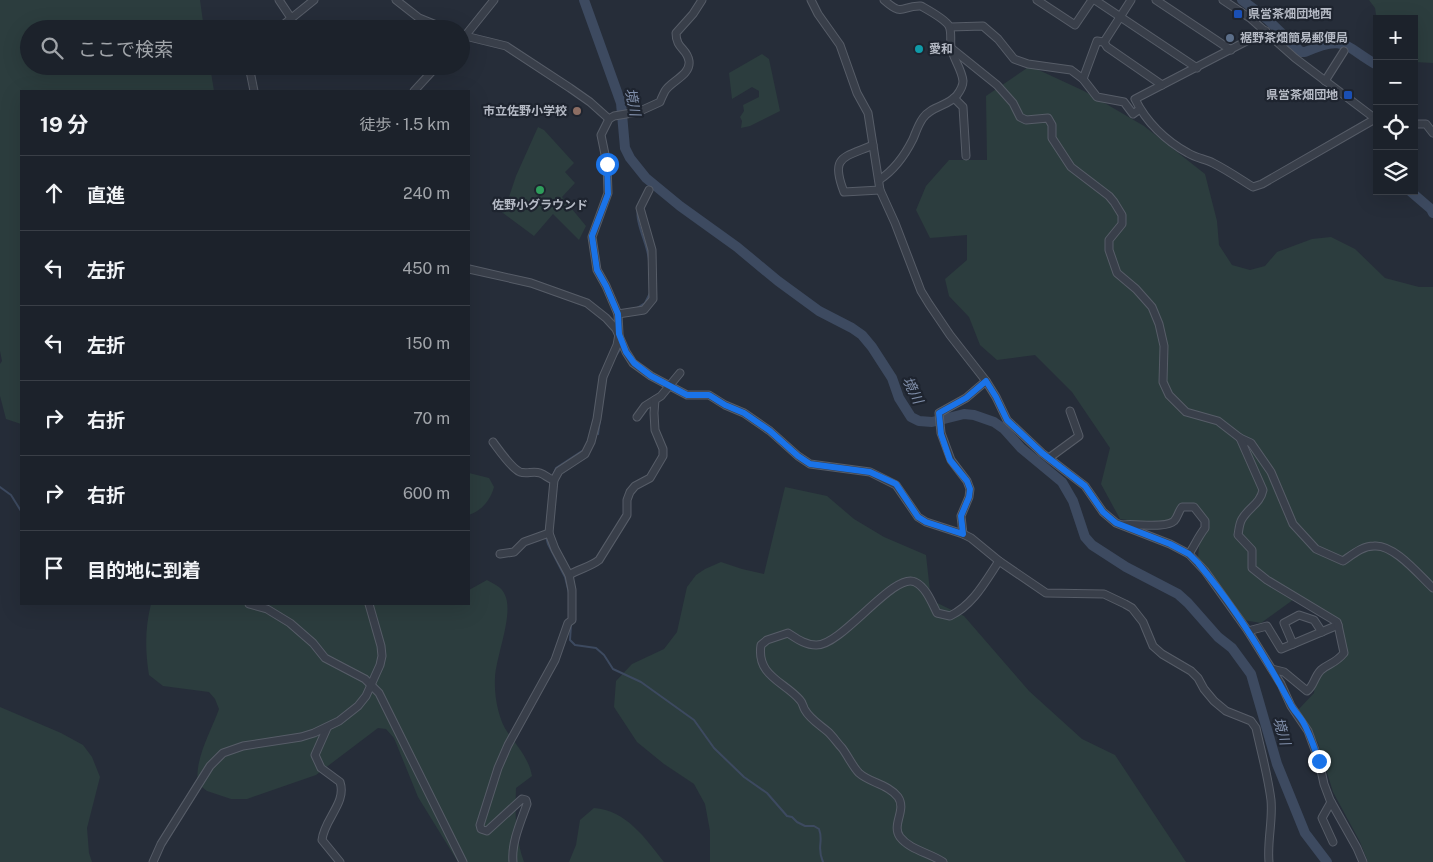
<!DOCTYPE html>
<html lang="ja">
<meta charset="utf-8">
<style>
body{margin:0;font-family:"Public Sans","Noto Sans JP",sans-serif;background:#292f37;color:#f1f3f6}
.controls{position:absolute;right:15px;top:15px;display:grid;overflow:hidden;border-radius:0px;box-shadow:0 5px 20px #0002}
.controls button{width:45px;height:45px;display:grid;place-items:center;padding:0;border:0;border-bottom:1px solid #3a3f47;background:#1c222b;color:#f1f3f6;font:25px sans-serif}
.stop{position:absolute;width:15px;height:15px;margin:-11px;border:4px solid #1a73e8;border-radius:50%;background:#fff}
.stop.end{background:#1a73e8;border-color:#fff;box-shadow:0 1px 5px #0008}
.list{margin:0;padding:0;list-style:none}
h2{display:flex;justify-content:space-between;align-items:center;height:65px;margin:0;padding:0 20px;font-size:21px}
h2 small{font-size:16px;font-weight:400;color:#a0a4a9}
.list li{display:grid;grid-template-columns:32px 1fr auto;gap:15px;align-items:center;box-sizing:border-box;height:75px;padding:0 20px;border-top:1px solid #3a3f47}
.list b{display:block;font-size:19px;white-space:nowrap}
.list em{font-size:16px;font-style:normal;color:#a0a4a9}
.icon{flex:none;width:28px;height:28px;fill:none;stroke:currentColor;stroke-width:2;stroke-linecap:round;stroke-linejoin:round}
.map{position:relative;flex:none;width:1433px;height:862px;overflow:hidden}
.search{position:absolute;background:#1c222b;box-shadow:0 5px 20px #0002;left:20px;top:20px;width:450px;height:55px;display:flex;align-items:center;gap:12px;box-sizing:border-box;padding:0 18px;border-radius:28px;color:#a0a4a9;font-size:19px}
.panel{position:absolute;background:#1c222b;box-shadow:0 5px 20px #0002;left:20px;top:90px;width:450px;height:515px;border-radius:0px}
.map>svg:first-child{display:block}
</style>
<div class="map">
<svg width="1433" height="862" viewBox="0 0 1433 862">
<rect width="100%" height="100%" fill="#262d39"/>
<g fill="#2c3d3e">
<path d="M0 0H200L204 29H29V66H210L214 91H21V424L6 419 0 396V364L2 361 0 351Z"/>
<path d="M1369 0H1433V63L1414 62V19H1377V21L1375 8Z"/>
<path d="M762 54 769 59 780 111 750 126 741 128 742 121 740 117 744 111 743 105 759 97V91L752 87 732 99 729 73Z"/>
<path d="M1030 66 1084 91 1144 126 1205 174 1217 221 1219 245 1232 265 1250 270 1265 266 1277 252 1312 239 1331 237 1355 249 1385 278 1419 287H1433V862H1368L1360 842 1333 792 1318 743 1298 710 1314 693 1316 672 1344 656 1339 620 1297 597 1261 623 1243 620 1198 558 1199 546 1206 527 1195 506 1180 505 1174 521 1163 525 1120 519 1101 484 1110 448 1072 392 1035 355 997 360 980 345 969 317 949 296 945 279 967 260V235L930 238 916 210 926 186 949 160H987L986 96Z"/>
<path d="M538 127 544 130 574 163 565 172 575 183 562 197 586 226 579 240 553 214 534 236 499 210 492 209 509 197 516 176Z"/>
<path d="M469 473 489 478 494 487C490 501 482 510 469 515Z"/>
<path d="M785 487 827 496 854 519 884 537 926 555 931 600 964 616 1029 691 1082 739 1115 755 1186 862H710V831L705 804 694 784 664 764 637 742 614 707 616 681 632 664 664 649 677 632 687 587 696 575 705 569 721 562 742 569 764 574Z"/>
<path d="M487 580C494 584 502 587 505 595 514 614 496 656 495 678 494 695 498 719 508 733 518 747 529 759 532 776L516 788C515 814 515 837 524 862H458L418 797 394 738 386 729 378 728 316 775 247 799H231L207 791 198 784C194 759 211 732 219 709L215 699 209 692 163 686 149 675C145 650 145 628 151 604H469V590Z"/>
<path d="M0 707 61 733 83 745 92 757 100 777 87 828 89 853 92 862H0Z"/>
<path d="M594 808C626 810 646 839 664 862H569L576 845 580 820Z"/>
</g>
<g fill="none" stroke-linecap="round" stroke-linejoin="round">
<g stroke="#3d4a60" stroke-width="2">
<path d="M649 183 650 182"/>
<path d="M641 199C630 218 648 241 649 261"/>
<path d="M637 308 645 303 650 293"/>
<path d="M615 357 621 348"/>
<path d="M598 434 600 419"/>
<path d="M552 478 556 468 582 451"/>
<path d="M0 487 11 495 21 511"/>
<path d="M546 533 548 513"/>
<path d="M546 537 548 544 565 577 569 593"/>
<path d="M571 625 570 640 575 645 596 648 604 655 613 669 641 682 694 720 714 748 744 777 767 793 787 816 792 817 797 822 805 826H814L819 829C824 842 816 847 823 862"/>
</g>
<g stroke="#3d4a60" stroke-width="10">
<path d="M584 0 621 103 625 148 630 158 646 178 680 206 737 247 778 281 819 311 852 328 862 335 872 347 892 378 899 398 911 417 919 421 932 422 964 414 974 415 994 422 1004 429 1021 448 1062 482 1073 501 1085 537 1092 545 1126 567 1178 594 1188 603 1218 637 1232 648 1251 674 1277 764 1305 833 1327 862"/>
<path d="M1242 0 1267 19 1301 52H1305C1345 34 1344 46 1377 65"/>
<path d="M1410 191 1431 209 1433 213"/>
</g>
<defs>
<g id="minor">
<path d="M279 0 291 18"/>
<path d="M396 0 419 18 446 29"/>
<path d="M811 0 818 14 840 45 857 93 868 113 880 190 895 223 921 291 929 304 950 335 986 381 996 397 1007 420 1042 453 1085 486 1103 512 1116 523 1170 544 1189 554 1205 571 1248 631 1281 684 1291 706 1308 731 1319 761 1324 784 1330 800 1357 848 1363 862"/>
<path d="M1037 0 1075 25 1092 0"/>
<path d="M1095 0 1197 68"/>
<path d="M1131 0 1104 42 1107 47 1162 85"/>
<path d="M1156 0 1231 50"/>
<path d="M1223 0 1250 18 1295 58 1377 120"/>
<path d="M950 27 983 26 998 39 1014 59 1028 64 1071 70 1083 79 1097 41 1104 42"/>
<path d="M278 29 314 0"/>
<path d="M1266 31 1135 99C1146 122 1166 141 1188 153 1196 158 1205 159 1213 163 1227 170 1240 179 1253 187L1262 184 1375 119"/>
<path d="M461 35 506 46 570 88 590 102 609 119"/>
<path d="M461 41 494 0"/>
<path d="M951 48 997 85 1013 103 1020 117 1026 120 1048 118 1052 125V138L1071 167 1109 196 1114 202 1122 215V224L1109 240V250L1117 273 1136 289 1152 307 1159 324 1164 346 1163 382 1169 395 1186 412 1218 421 1240 438 1251 443 1271 472 1293 524 1316 549 1343 561C1352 555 1362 546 1374 546 1394 544 1419 575 1433 588"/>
<path d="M249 66 254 91"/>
<path d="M1083 79 1097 97 1124 102 1133 114 1140 109"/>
<path d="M1325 81 1344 51"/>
<path d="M414 91 437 66"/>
<path d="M954 98 963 107 966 156"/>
<path d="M1414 124H1426L1433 133"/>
<path d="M873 145C843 158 830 156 844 192L880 190"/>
<path d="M879 180C893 171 905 155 913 139 916 132 918 125 923 118 931 106 949 106 957 95 960 91 963 85 963 81 962 70 954 60 951 48 950 41 952 32 949 26 945 19 928 10 921 6 901 5 904 18 884 0"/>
<path d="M469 269 531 283 587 303 606 318 616 329 626 352 633 363 651 376 687 395H709L725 405 744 413 770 431 798 456 810 464 870 472 896 485 918 517 926 522 963 534 971 538 999 561 1046 593 1104 594 1125 604 1132 608 1143 622 1153 646 1162 654 1191 671 1198 678 1204 689 1214 701 1226 711 1251 721 1256 728C1261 751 1268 776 1271 800 1273 821 1267 841 1269 862"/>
<path d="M618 314 644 310 653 299 652 250 640 208 649 190"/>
<path d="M637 417 645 406 661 396 680 373"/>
<path d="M1240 438 1263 490C1260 504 1249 507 1242 519 1239 524 1239 530 1238 535L1252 550V568L1267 580 1337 622 1338 625 1281 649 1267 626 1248 631"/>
<path d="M493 442C499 450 511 468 520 472 526 474 534 471 540 473 546 475 548 479 554 480"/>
<path d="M1049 458 1079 436 1070 411"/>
<path d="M1122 525C1136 523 1165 529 1174 521 1178 517 1178 512 1182 507H1194L1205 521V528C1198 537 1195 545 1189 554"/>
<path d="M963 534 961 516 969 497 970 489 967 481 951 460 941 433 939 413 966 398 986 381"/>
<path d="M500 554 514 552 524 542 549 533"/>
<path d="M569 575C579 569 590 567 599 560L627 515V500L630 492 635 486 650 478 663 456V449L655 430 654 413 655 400"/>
<path d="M249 604 267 609 290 623 313 643 325 658 365 679 379 693 463 862"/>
<path d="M1293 644 1284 623 1299 615 1314 620 1322 632"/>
<path d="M1272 669 1284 672 1307 691C1314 686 1314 677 1321 670 1329 663 1335 664 1344 653L1338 625"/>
<path d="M327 728 315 755 321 768 340 782C347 803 324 819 322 840L340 862"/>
<path d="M1331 802 1322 818 1333 842"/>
<path d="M153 862 161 844 210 766 223 753 243 746 301 737 314 733 339 721 358 706 366 696 380 665 382 656 381 646 369 604"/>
<path d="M513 862C511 843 521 821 527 804L526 800 522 799 487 831 481 829 480 825 498 768 508 745 555 660 568 623 572 620V590L569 575 555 549 549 533 554 480 559 471 585 454 591 442 597 419 603 377 617 345 619 334 618 314 606 286 597 270 592 237 608 193 607 164 601 135 609 119 614 116 638 112 660 102C661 99 663 95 665 91 671 81 691 75 689 61 687 48 676 49 676 33L693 14 702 0"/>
<path d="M943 862C930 853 910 850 900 837 891 825 907 810 898 797 888 784 870 783 859 773 853 767 848 756 842 748 837 743 833 736 827 731 820 725 810 719 805 710 803 707 803 703 800 700 785 682 756 676 761 645L767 640 788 633C796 638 805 645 816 645 842 646 894 571 915 582 926 587 932 603 937 613L950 616C973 605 985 582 999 561"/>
</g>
</defs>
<use href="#minor" stroke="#575d68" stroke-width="9"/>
<use href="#minor" stroke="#393f4a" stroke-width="7"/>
</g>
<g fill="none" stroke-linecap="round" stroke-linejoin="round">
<path stroke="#1a73e8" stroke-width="6" d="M607 164 608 194 592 236 597 270 606 286 618 314 619 334 626 352 634 363 651 376 687 395H709L725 405 744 413 770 431 798 456 810 464 870 472 896 484 918 517 926 522 963 534 961 516 969 497 970 489 967 481 950 460 941 434 939 413 966 398 986 381 996 397 1007 420 1042 453 1085 486 1103 512 1116 523 1170 544 1189 554 1198 563C1234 606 1264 654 1290 703 1293 710 1299 715 1303 722 1310 734 1314 747 1319 761"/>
</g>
<g fill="#1a4fb4" stroke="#1e242f" stroke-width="2">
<rect x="1233" y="9" width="10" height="10" rx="2.5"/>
<rect x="1343" y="90" width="10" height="10" rx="2.5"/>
</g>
<circle fill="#5c6f8a" stroke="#1e242f" stroke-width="2" cx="1230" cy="38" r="5"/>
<circle fill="#0f9aa8" stroke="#1e242f" stroke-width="2" cx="919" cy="49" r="5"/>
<circle fill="#8d6e63" stroke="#1e242f" stroke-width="2" cx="577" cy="111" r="5"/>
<circle fill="#2e9e5b" stroke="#1e242f" stroke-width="2" cx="540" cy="190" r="5"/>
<g text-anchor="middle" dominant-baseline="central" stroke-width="4.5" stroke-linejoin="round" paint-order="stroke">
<g font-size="12" font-weight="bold" fill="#b5bac5" stroke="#1e242f" text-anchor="start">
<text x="1248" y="14">県営茶畑団地西</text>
<text x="1240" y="38">裾野茶畑簡易郵便局</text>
<text x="929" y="49">愛和</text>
<text x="1338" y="95" text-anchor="end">県営茶畑団地</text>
<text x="567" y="111" text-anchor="end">市立佐野小学校</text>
<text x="540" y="205" text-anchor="middle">佐野小グラウンド</text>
</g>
<g font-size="14" font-style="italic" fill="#808faa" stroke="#1e242f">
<text transform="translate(633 102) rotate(78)">境川</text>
<text transform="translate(913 390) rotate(64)">境川</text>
<text transform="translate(1282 731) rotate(74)">境川</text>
</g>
</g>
</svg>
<div class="controls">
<button>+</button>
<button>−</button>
<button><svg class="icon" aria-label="locate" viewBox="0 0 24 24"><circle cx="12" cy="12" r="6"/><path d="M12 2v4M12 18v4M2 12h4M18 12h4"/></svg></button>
<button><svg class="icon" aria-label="layers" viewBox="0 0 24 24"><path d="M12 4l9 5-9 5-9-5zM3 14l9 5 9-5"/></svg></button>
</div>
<div class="stop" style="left:607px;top:164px"></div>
<div class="stop end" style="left:1319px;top:761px"></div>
<div class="search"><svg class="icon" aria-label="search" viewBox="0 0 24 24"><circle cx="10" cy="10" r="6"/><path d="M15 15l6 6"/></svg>ここで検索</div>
<section class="panel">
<h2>19 分<small>徒歩 · 1.5 km</small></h2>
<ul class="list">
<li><svg class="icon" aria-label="ahead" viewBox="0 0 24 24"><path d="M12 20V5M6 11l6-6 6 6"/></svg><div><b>直進</b></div><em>240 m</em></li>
<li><svg class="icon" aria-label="left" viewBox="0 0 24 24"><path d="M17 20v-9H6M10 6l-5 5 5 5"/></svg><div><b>左折</b></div><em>450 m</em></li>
<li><svg class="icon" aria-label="left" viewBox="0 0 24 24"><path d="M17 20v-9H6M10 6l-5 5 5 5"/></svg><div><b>左折</b></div><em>150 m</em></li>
<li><svg class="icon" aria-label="right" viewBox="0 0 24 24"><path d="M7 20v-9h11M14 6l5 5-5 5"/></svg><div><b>右折</b></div><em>70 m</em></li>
<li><svg class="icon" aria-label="right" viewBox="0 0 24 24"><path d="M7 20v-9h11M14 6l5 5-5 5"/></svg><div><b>右折</b></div><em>600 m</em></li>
<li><svg class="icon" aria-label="arrive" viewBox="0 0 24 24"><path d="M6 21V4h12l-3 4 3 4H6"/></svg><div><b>目的地に到着</b></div></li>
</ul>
</section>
</div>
